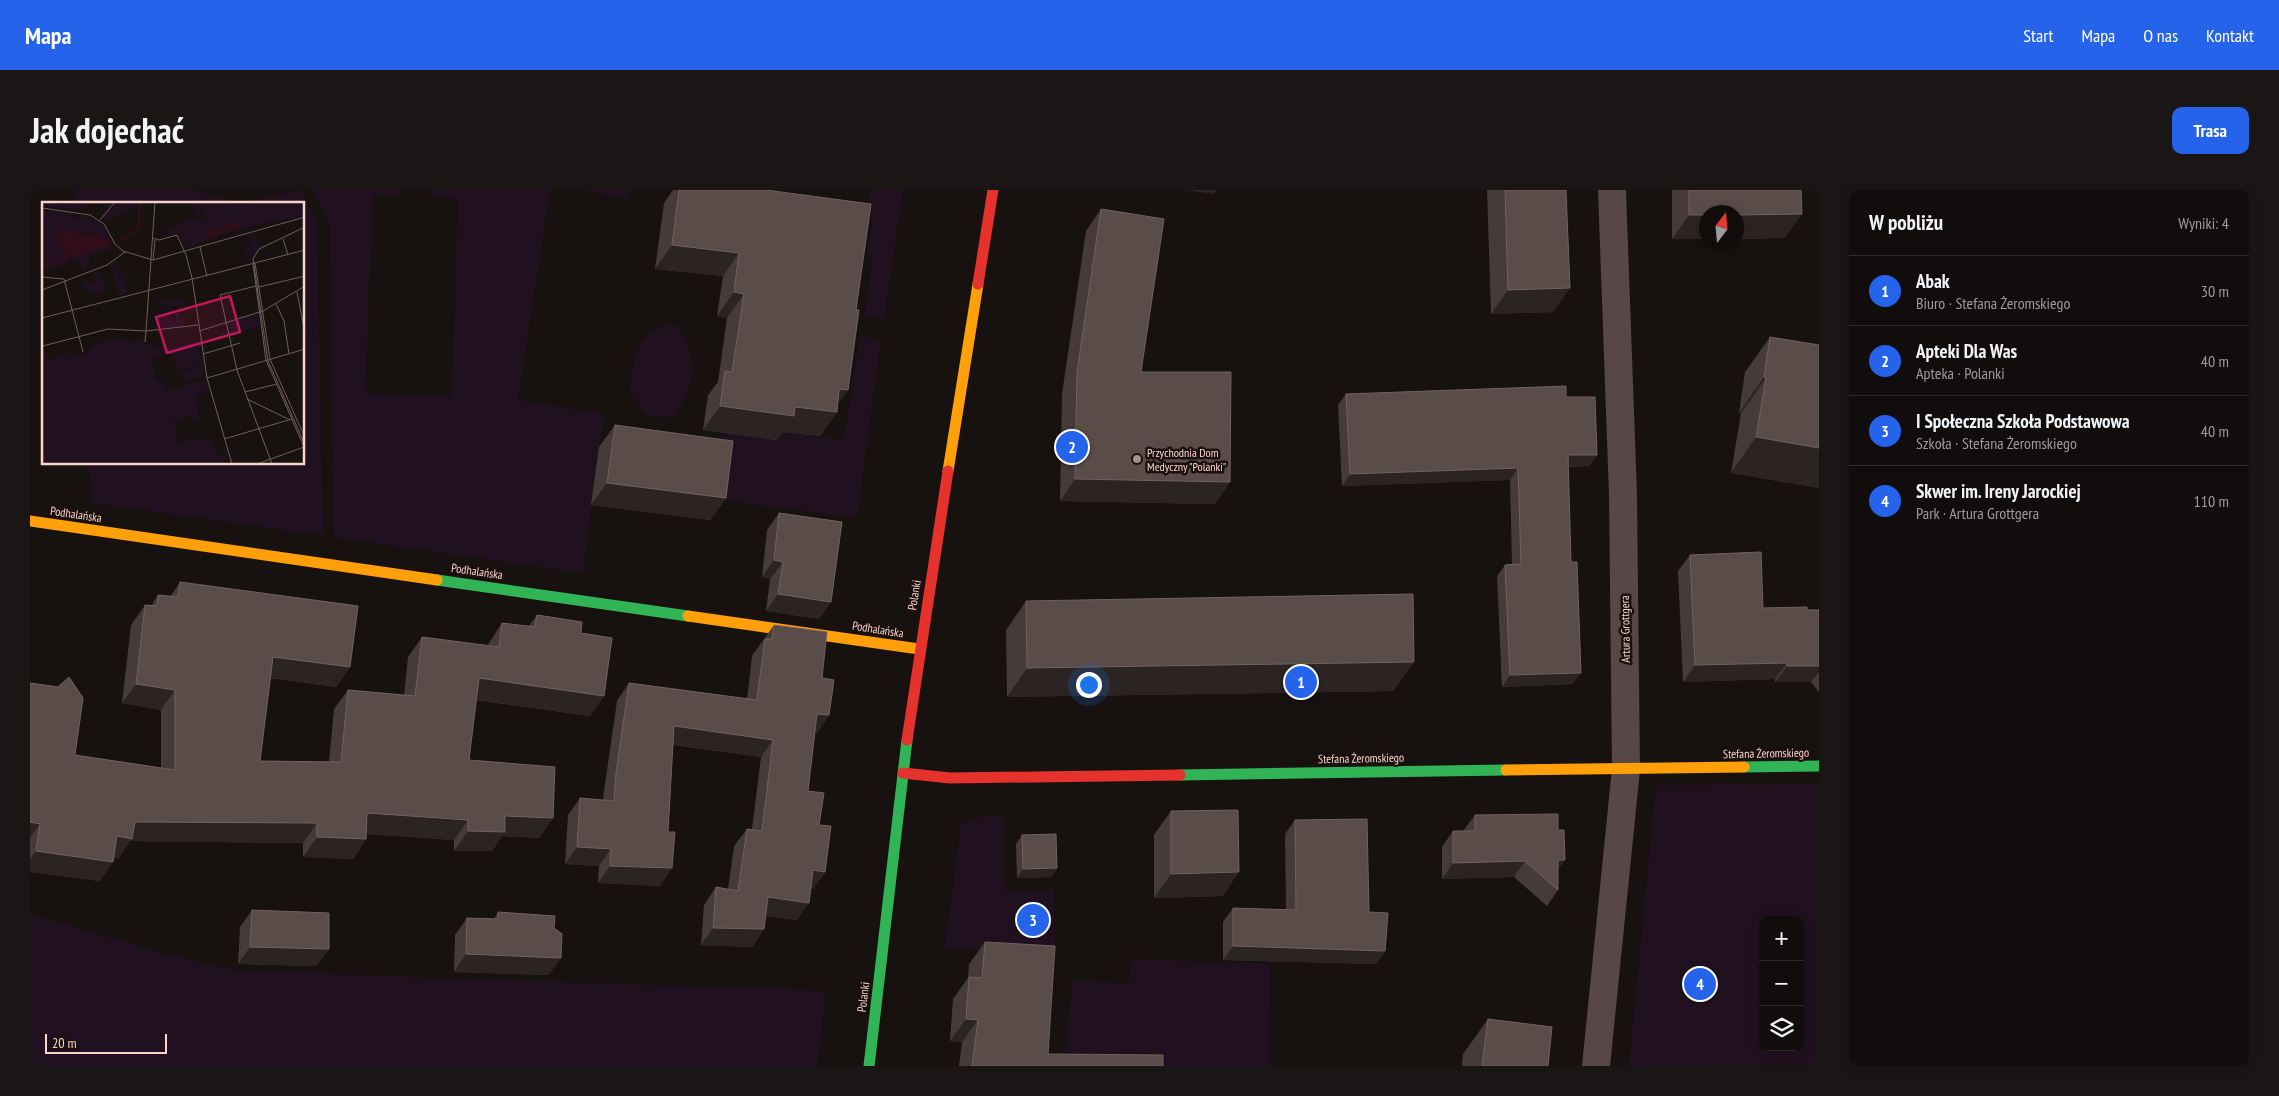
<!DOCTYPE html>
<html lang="pl">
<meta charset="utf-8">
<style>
body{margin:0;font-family:"PT Sans Narrow",sans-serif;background:#1a1615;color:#f1f3f6}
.controls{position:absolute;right:15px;bottom:15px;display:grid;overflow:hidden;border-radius:10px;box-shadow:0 2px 12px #0003}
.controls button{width:45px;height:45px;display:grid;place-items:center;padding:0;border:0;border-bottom:1px solid #302d2d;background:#110d0c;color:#f1f3f6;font:25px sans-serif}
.compass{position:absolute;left:1669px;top:15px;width:45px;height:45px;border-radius:50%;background:#110d0c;box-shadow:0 2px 12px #0003;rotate:16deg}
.scale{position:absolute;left:15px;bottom:12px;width:122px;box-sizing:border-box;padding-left:5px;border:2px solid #f9d4cc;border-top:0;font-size:14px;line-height:18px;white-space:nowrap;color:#f9d4cc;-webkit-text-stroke:4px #1a100d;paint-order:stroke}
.you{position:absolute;left:1058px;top:494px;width:18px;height:18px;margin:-12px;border:4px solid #fff;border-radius:50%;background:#1a73e8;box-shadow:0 0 0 8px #1a73e833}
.badge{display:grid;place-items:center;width:32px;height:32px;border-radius:50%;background:#2563eb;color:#fff;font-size:16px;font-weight:700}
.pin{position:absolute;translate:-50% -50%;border:2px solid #fff;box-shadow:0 1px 5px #0006}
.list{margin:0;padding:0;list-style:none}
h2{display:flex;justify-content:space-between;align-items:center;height:65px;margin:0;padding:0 20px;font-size:21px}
h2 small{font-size:16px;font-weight:400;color:#9c9c9d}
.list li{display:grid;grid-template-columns:32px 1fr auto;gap:15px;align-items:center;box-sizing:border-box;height:70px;padding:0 20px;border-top:1px solid #302d2d}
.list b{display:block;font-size:19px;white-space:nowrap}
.list p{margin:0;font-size:16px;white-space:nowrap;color:#9c9c9d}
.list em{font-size:16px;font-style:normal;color:#9c9c9d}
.icon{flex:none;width:28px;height:28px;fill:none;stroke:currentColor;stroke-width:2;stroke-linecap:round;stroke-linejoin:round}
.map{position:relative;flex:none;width:1789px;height:876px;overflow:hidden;border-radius:10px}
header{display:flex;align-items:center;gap:30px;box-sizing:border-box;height:70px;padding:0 25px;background:#2563eb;color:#fff}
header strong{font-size:24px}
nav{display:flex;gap:28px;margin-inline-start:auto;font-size:18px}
.intro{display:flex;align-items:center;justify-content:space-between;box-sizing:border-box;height:120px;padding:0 30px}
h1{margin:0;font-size:35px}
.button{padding:12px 22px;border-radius:10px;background:#2563eb;color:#fff;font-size:18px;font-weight:700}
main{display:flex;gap:30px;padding:0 30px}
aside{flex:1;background:#110d0c;border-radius:10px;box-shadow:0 2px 12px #0003}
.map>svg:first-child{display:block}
</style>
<header>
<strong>Mapa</strong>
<nav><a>Start</a><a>Mapa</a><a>O nas</a><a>Kontakt</a></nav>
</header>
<div class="intro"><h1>Jak dojechać</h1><a class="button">Trasa</a></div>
<main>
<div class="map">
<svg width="1789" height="876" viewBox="0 0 1789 876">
<rect width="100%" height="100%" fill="#171110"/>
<g fill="#211120" fill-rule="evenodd">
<path d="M46 0H163L208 13 271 0 287 33 293 345 62 313 59 274H274V14H45Z"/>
<path d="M283 0H369V5L343 4 335 203 422 207 428 9 398 7 405 0H520L488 210 574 224 553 383 304 347 300 38Z"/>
<path d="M552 0H599L598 8Z"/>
<path d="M841 0H873L854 129 835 127 842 73 838 64 843 27 839 11Z"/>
<path d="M637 134 648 136C667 167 665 194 646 225 618 231 615 224 600 201 605 166 602 151 637 134Z"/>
<path d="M830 146 851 149 827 328 683 309 692 234 814 250Z"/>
<path d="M1789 594V875L1599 876 1626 595ZM1733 730H1770V857H1733Z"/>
<path d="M953 626 973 627V700H1024L1025 762 915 759 931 634Z"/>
<path d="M0 724 140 765 209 781 796 801 787 876H0Z"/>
<path d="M1101 769 1240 774 1239 876H1035L1042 791 1099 793Z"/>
</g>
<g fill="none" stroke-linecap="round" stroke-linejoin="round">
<path stroke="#574746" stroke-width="28" d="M1566 876 1596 579 1593 305 1582 0"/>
<g stroke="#30b455" stroke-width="11">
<path d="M407 390 658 426"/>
<path d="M1714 577 1789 576"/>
<path d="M1150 585 1476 580"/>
<path d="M839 876 877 550"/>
</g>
<g stroke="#ff9f0a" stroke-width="11">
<path d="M918 281 948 94"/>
<path d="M0 331 407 390"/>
<path d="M658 426 889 459"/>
<path d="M1476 580 1714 577"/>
</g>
<g stroke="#e5322d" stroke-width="11">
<path d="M948 94 963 0"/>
<path d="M877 550 918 281"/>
<path d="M873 583 920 588 1150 585"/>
</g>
</g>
<g fill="#463b39">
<path d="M643 0H736L807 215V222L790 246 753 242 747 250 673 240 678 205 688 192 697 128 687 126 693 86 625 79 634 13Z"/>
<path d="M1457 0H1536L1523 122 1461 124Z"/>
<path d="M1642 0H1771L1755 48 1706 49V22L1642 49Z"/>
<path d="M1071 19 1111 182 1200 292 1185 314 1030 311 1032 204 1056 41Z"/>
<path d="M1740 147 1789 298 1701 283 1711 223H1709L1715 182Z"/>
<path d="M1316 204 1536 207 1567 265 1559 276 1538 277 1543 494 1472 497 1467 386 1475 375 1482 374 1480 290 1312 296 1308 215Z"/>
<path d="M585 235 696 308 680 330 561 315 569 257Z"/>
<path d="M749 323 801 412 789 429 736 421 740 389 732 387 737 340Z"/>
<path d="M1660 365 1733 418 1789 420V502L1781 492H1745V489L1653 492 1648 381Z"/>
<path d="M150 392 320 477 306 497 240 488 230 571 299 572 304 519 318 500 374 505 378 467 392 447 458 456 459 453 472 433 499 436 507 425 551 443 560 526 446 510 439 570 510 648 472 646 462 661H424V650L337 644 336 649 323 669 273 667V653L100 651 89 668H84L70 691 0 682V493L45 565 131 578V520L92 513 101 435 115 415 121 416 128 405 140 407Z"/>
<path d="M996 411 1384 472 1363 501 977 507 976 440Z"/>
<path d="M744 435 792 488 799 525 787 543 785 542 778 601 789 635 795 682 783 699H781L767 730 735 726 734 739 722 757 671 755 674 715 686 697 698 699 704 656 717 639H722L731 567 643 555 630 696 568 693 569 676 535 674 538 625 550 608 573 610 574 601 587 511 599 493 717 509 722 466Z"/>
<path d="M1141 621 1193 706 1124 708V645Z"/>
<path d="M1445 625 1528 679V700L1517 716 1484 687 1412 689V657L1423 641H1433Z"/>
<path d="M1265 630 1339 722 1355 761 1346 774 1193 770V732L1203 718 1256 720 1255 644Z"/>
<path d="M992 645 1027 678 1021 687 987 688 986 654Z"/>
<path d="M222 720 287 776 208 774 210 737Z"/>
<path d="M468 722 524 738 519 785 424 782 425 745 437 728 464 729Z"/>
<path d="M955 752 1018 864 1133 876H929L932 852 920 851 923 809 938 788 939 774Z"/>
<path d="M1458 829 1518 876H1432L1433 864Z"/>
</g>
<g fill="#2b2422">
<path d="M1154 0H1187L1184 4Z"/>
<path d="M1772 24 1755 48 1706 49V25Z"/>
<path d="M1659 25H1676V49H1642Z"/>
<path d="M642 55 709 63 693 86 625 79Z"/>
<path d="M1540 98 1523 122 1461 124 1478 100Z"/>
<path d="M704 102 714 104 697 128 687 126Z"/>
<path d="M1734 187 1736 188 1711 223H1709Z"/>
<path d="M809 199 818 200 803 221 807 222 790 246 753 242 747 250 673 240 690 216 765 217Z"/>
<path d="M1726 247 1789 258V298L1701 283Z"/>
<path d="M1538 265H1567L1559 276 1530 277Z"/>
<path d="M1488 278 1480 290 1312 296 1320 284Z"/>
<path d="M1045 289 1200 292 1185 314 1030 311Z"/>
<path d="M577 293 696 308 680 330 561 315Z"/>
<path d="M744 370 753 372 740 389 732 387Z"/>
<path d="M748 404 801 412 789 429 736 421Z"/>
<path d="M243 467 320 477 306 497 229 486Z"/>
<path d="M1384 472 1363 501 977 507 997 478Z"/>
<path d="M1757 473 1745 489 1653 492 1665 475Z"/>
<path d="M1757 476H1789V482L1781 492H1745Z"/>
<path d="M1551 483 1543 494 1472 497 1480 485Z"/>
<path d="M449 488 574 506 560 526 435 508Z"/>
<path d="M106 494 145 500 131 520 92 513Z"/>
<path d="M787 524 799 525 787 543 775 541Z"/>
<path d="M644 536 743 550 731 567 632 553Z"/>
<path d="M337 623 438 630 424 650 323 643Z"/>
<path d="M475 626 523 628 510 648 472 646 462 661H424L438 641Z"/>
<path d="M0 632 10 634 0 648Z"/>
<path d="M105 632 287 633 273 653 100 651 89 668 73 666 87 646Z"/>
<path d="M287 647 336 649 323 669 273 667Z"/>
<path d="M547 657 581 659 569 676 535 674Z"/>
<path d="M6 661 83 672 70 691 0 682V669Z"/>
<path d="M1528 670H1535L1523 686Z"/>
<path d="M1495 671 1484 687 1412 689 1423 673Z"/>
<path d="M580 676 642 678 630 696 568 693Z"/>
<path d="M1027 678 1021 687 987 688 993 679Z"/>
<path d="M783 680 795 682 783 699 771 698Z"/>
<path d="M1209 682 1193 706 1124 708 1141 684Z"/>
<path d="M738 707 779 713 767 730 725 725Z"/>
<path d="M683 738 734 739 722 757 671 755Z"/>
<path d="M1203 756 1355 761 1346 774 1193 770Z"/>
<path d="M220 757 299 759 287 776 208 774Z"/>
<path d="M436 764 531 768 519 785 424 782Z"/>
<path d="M936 829 948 830 932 852 920 851Z"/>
</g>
<g fill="#5a4c49" stroke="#73615d">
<path d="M649 0H736L841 14 826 120H829L818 200 809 199 807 222 765 217 764 226 690 216 695 181 702 182 714 104 704 102 709 63 642 55Z"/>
<path d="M1475 0H1536L1540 98 1478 100Z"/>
<path d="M1659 0H1771L1772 24 1706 25V22H1676V25H1659Z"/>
<path d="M1071 19 1134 29 1111 182H1201L1200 292 1045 289 1047 182Z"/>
<path d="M1740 147 1789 155V258L1726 247 1736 188 1734 187Z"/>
<path d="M1536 196V207H1565L1567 265H1538L1541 372H1547L1551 483 1480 485 1475 375 1491 374 1488 278 1320 284 1316 204Z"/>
<path d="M585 235 703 251 696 308 577 293Z"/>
<path d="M749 323 812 332 801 412 748 404 753 372 744 370Z"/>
<path d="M1731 362 1733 418 1777 417V420H1789V476H1757V473L1665 475 1660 365Z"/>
<path d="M150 392 328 416 320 477 243 467 230 571 311 572 318 500 385 506 392 447 469 457 472 433 505 437 507 425 552 432 551 443 582 448 574 506 449 488 439 570 525 577 523 628 475 626V642L438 641V630L337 623 336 649 287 647V633L105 632 102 649 87 646 83 672 6 661 10 634 0 632V493L28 497 39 487 53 508 45 565 145 580V500L106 494 115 415 127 416 128 405 148 407Z"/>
<path d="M1383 404 1384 472 997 478 996 411Z"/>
<path d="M744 435 797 442 792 488 804 490 799 525 787 524 778 601 794 603 789 635 801 636 795 682 783 680 779 713 738 707 734 739 683 738 686 697 708 701 717 639 732 641 743 550 644 536 638 642H645L642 678 580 676 581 659 547 657 550 608 584 611 586 583 599 493 727 510 735 449H742Z"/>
<path d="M1208 620 1209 682 1141 684V621Z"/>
<path d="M1528 624V640H1534L1535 670H1528V700L1495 671 1423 673V641H1445V625Z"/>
<path d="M1337 629 1339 722 1358 723 1355 761 1203 756V718L1266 720 1265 630Z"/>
<path d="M1026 644 1027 678 993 679 992 645Z"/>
<path d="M222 720 299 723V759L220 757Z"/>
<path d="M468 722 525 726 524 738 532 744 531 768 436 764 437 728 468 729Z"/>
<path d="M955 752 1025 756 1018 864 1133 865V876H942L948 830 936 829 939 787 952 788Z"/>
<path d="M1458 829 1522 837 1518 876H1452Z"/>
</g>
<circle fill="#aa908a" stroke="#1a100d" stroke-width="2" cx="1107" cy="269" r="5"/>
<g text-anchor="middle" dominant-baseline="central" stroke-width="5" stroke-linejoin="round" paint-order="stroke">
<g font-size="12" fill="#f9d4cc" stroke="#1a100d" text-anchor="start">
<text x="1117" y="262">Przychodnia Dom<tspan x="1117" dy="14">Medyczny "Polanki"</tspan></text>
</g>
<g font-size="12" fill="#f9d4cc" stroke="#1a100d">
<text transform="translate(46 324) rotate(8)">Podhalańska</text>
<text transform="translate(447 381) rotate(8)">Podhalańska</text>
<text transform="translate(884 405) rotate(-81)">Polanki</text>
<text transform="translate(848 439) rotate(9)">Podhalańska</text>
<text transform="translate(1595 439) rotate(-91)">Artura Grottgera</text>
<text transform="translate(1736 563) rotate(-1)">Stefana Żeromskiego</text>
<text transform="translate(1331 568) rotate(-1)">Stefana Żeromskiego</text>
<text transform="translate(833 807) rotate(-83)">Polanki</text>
</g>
</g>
<g transform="translate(12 12)">
<rect width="262" height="262" fill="#171110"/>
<path d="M0 0H71L66 6 61 2 41 3V8L0 4ZM74 0H102L64 20 62 15ZM150 0H262V13L202 26 143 46 137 31 124 34 122 27 134 23 136 27 135 21 162 16 158 1 153 6 158 5 160 12 153 13 151 2 148 3ZM0 9 21 10 36 17 41 13 56 20 65 31 68 41 54 34 17 26 15 42 24 48 23 57 69 43 73 46 47 53 48 62 41 70 38 59 32 61 30 56 26 58 27 62 22 63 21 60 20 64 3 67 0 65ZM213 31 217 44 224 43 213 50V47L208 61 202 44 210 42 205 33 211 34ZM74 59 81 75 74 79 84 76 86 82 83 83 85 91 77 93 68 62ZM55 68 64 87 53 92 52 88 44 89 41 80 53 82 51 69ZM147 94 150 102 129 104 112 102 107 99 113 101 141 96 142 102 148 101ZM138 105 137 118 141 117 142 124 120 127 116 113H123L127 106H132L128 111 130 119H134L131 111ZM216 112 218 124 190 132 188 120ZM74 136 93 141 102 139V142H113L114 145H132L156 139 160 159 137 170 129 151 109 156 114 177 122 180 125 192 132 186 163 178 166 190 154 195 157 219 144 213 130 221 134 225 135 240 164 236 177 254 182 252 181 243 186 257 179 259V262H0V145L7 159 24 151 43 152 56 141ZM160 161 162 173 143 180 139 171Z" fill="#211120"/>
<path d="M198 20 199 25 165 36 163 29ZM17 26 59 36 71 42 22 58 23 48 16 44 14 38Z" fill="#300d18"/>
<path fill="none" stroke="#300d18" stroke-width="2.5" d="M78 40 97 26V3L100 0M0 64 23 57"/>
<path fill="none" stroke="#715f5b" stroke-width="1" d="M0 6 48 13 62 22 73 42 81 49 111 58 263 15M58 18 73 0M263 25 217 47 211 57 226 159 263 243M110 36 117 38 135 33 144 53 150 76 165 176 190 262M241 37 246 53M158 45 165 74M111 58 113 38M213 61 228 157 263 236M211 62 224 158 263 247M0 75 22 77 41 150M214 84 178 93 195 168 230 262M217 85 263 74M0 88 65 63 83 50M255 90 263 131M234 102 242 119 247 152M0 116 263 48M157 129 221 109 263 84M103 140 104 129 156 123M1 144 66 127 104 129 113 0M161 152 198 141M165 176 263 147M203 190 235 182M205 197 248 218M182 237 250 217M215 262 262 245"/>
<path fill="#c2185b" fill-opacity="0.15" stroke="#c2185b" stroke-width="2.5" d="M188 94 198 130 125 151 114 115Z"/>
<rect width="262" height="262" fill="none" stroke="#f9d4cc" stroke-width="2.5"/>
</g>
</svg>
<div class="controls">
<button>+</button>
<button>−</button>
<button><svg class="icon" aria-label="layers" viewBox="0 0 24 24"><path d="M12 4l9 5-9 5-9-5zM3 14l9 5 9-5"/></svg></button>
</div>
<svg class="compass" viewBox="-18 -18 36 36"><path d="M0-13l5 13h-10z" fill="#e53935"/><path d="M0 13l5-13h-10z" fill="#9c9c9d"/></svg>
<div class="scale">20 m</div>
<div class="you"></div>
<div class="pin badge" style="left:1271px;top:492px">1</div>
<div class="pin badge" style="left:1042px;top:257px">2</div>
<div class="pin badge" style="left:1003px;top:730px">3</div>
<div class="pin badge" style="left:1670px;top:794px">4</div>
</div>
<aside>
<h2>W pobliżu<small>Wyniki: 4</small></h2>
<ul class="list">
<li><span class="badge">1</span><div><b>Abak</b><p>Biuro · Stefana Żeromskiego</p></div><em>30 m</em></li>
<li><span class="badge">2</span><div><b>Apteki Dla Was</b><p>Apteka · Polanki</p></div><em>40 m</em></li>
<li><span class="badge">3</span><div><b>I Społeczna Szkoła Podstawowa</b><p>Szkoła · Stefana Żeromskiego</p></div><em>40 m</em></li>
<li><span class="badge">4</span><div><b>Skwer im. Ireny Jarockiej</b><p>Park · Artura Grottgera</p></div><em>110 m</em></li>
</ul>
</aside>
</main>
